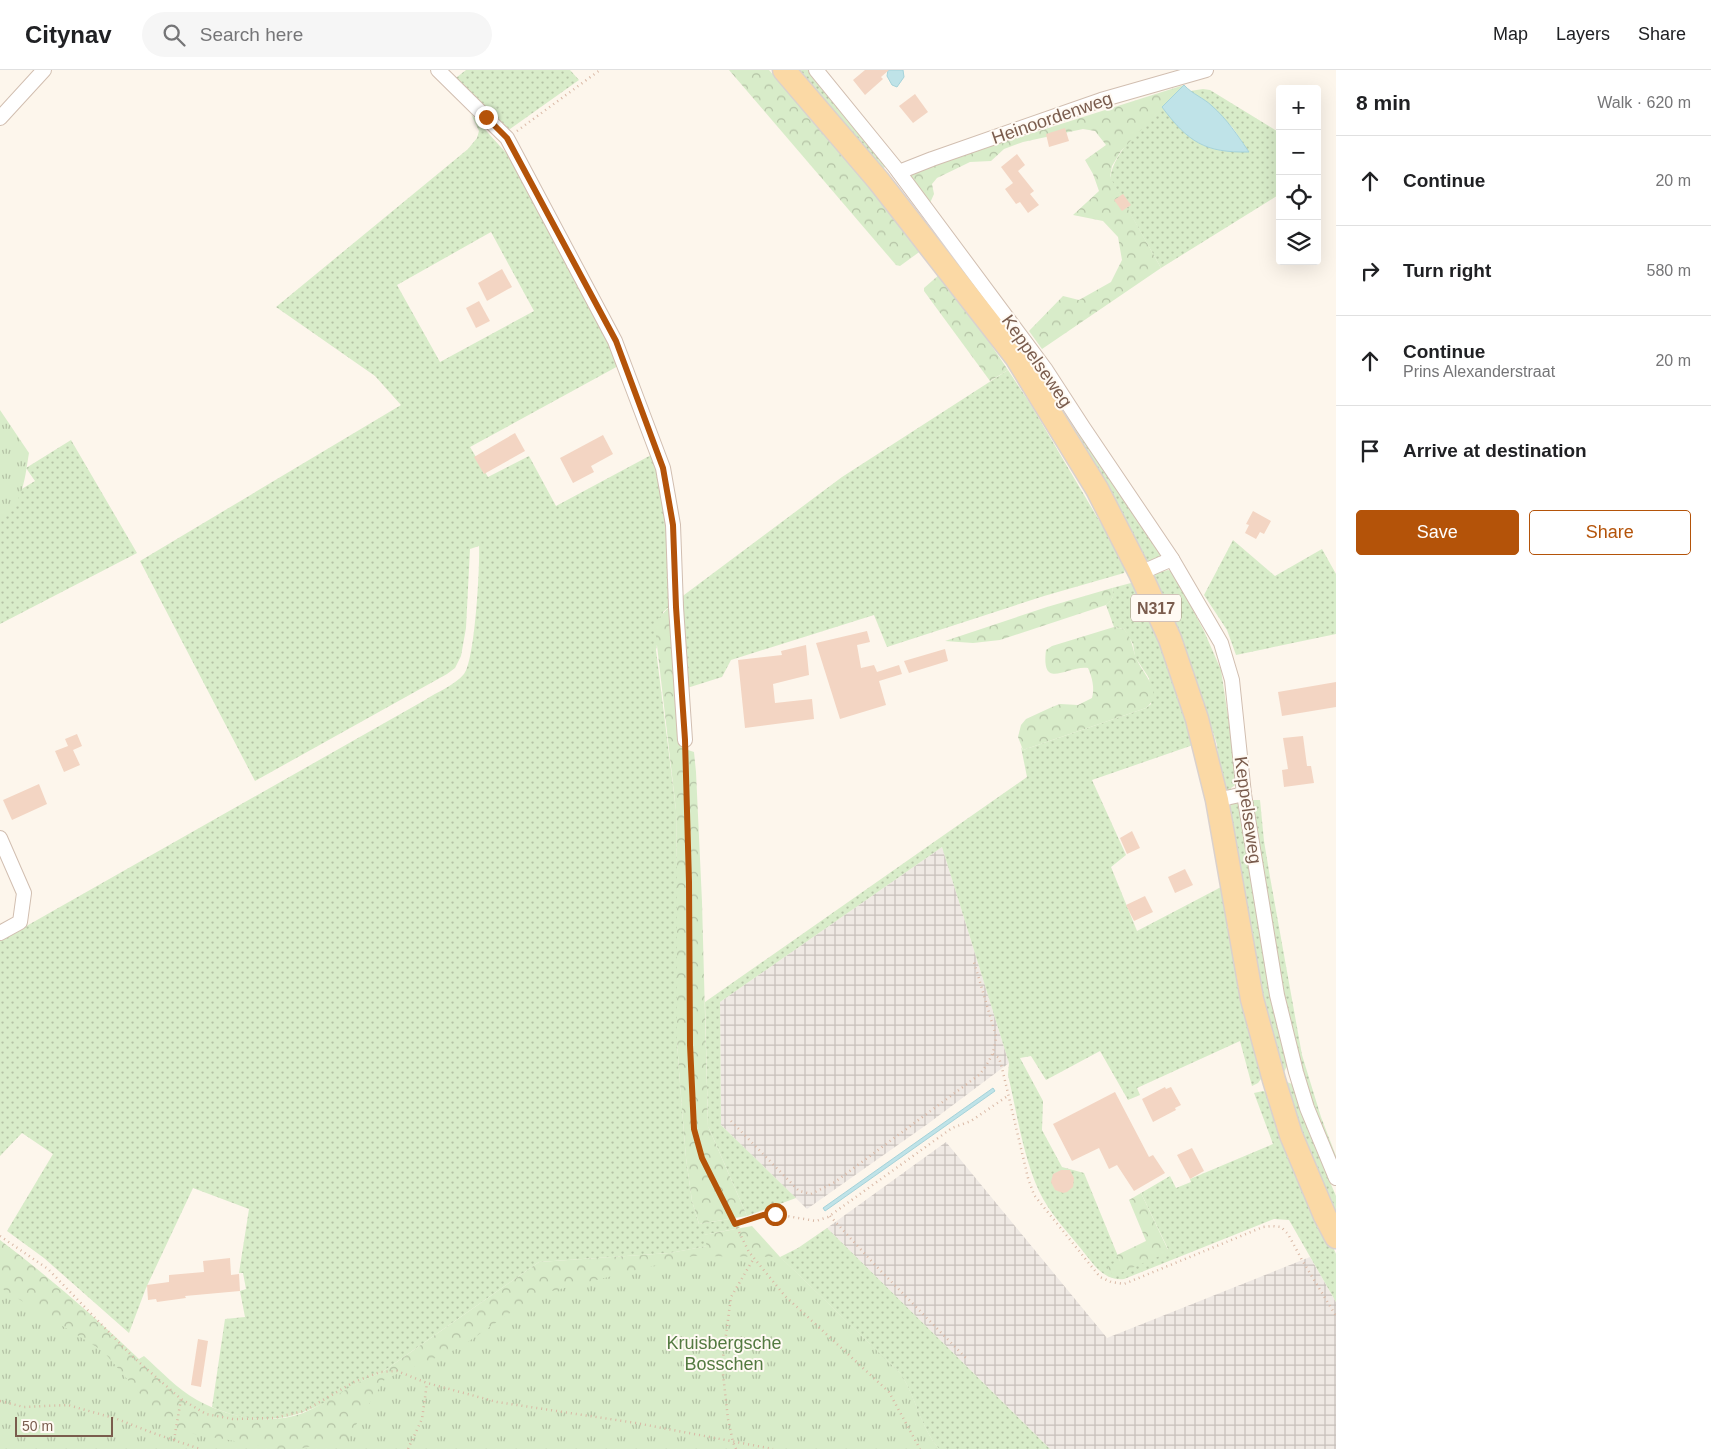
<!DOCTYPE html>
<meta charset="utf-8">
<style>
body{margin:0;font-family:Helvetica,sans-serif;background:#f6f6f6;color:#202124}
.controls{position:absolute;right:15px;top:15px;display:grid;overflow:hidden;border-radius:5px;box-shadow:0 5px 20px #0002}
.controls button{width:45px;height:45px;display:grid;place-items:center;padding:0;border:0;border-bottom:1px solid #e0e0e0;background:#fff;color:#202124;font:25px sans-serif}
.scale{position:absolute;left:15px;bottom:12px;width:98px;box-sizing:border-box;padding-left:5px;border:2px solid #7a5c4d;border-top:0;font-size:14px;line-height:18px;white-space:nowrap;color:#7a5c4d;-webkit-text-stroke:4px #fffaf3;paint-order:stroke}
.stop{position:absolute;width:15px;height:15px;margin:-11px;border:4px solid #b45309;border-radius:50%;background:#fff}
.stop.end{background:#b45309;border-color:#fff;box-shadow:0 1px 5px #0008}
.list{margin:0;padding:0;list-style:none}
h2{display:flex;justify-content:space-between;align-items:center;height:65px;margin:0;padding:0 20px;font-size:21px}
h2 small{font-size:16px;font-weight:400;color:#757577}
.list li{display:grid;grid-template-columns:32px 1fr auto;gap:15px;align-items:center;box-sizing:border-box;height:90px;padding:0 20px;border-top:1px solid #e0e0e0}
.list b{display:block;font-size:19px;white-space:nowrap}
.list p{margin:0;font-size:16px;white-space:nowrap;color:#757577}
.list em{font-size:16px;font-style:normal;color:#757577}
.actions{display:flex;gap:10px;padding:15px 20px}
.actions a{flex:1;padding:11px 0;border:1px solid #b45309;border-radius:5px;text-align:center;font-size:18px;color:#b45309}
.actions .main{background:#b45309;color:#fff}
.icon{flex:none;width:28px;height:28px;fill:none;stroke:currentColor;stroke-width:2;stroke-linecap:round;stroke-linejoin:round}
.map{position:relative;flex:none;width:1336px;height:1379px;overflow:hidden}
header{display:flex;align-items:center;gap:30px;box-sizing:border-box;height:70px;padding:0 25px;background:#fff;border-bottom:1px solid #e0e0e0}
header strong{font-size:24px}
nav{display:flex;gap:28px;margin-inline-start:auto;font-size:18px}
.search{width:350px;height:45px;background:#f6f6f6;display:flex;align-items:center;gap:12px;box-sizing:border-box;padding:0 18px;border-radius:28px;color:#757577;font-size:19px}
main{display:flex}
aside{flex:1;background:#fff}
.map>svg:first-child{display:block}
</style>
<header>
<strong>Citynav</strong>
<div class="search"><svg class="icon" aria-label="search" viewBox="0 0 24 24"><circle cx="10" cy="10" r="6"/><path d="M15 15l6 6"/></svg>Search here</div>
<nav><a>Map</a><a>Layers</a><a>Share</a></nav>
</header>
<main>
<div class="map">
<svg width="1336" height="1379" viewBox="0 0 1336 1379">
<defs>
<pattern id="industrial-grid" width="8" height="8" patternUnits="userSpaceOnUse" patternTransform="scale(1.25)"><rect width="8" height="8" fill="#efe9e4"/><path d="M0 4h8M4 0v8" fill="none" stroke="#c7c0bb"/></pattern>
<pattern id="grass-dots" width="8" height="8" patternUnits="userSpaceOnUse" patternTransform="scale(1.25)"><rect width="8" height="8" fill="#d8ecc9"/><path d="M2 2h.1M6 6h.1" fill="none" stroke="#b4c2a5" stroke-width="1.8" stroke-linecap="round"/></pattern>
<pattern id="forest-crowns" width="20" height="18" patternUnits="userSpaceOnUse" patternTransform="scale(1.25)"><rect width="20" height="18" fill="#d8ecc9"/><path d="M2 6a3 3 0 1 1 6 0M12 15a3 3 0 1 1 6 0" fill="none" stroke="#b4c2a5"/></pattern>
<pattern id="park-tufts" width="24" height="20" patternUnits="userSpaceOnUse" patternTransform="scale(1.25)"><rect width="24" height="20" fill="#d8ecc9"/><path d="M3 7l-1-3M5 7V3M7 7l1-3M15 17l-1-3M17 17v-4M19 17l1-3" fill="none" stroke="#b4c2a5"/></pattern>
</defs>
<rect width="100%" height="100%" fill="#fdf6ec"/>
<g fill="url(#industrial-grid)">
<path d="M942 777 1009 993 929 1053 807 1139 721 1055 720 932Z"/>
<path d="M946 1072 1107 1268 1310 1187 1336 1232V1379H1050L827 1158Z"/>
</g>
<g fill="url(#grass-dots)" fill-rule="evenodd">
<path d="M466 0H570L579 10 510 59H506L452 11Z"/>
<path d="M796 0H808L887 94 884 98 879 96Z"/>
<path d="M1203 19 1210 20 1280 63V124L1161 198 1110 108C1115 79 1143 58 1162 37 1188 71 1205 83 1249 82L1233 58 1211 35 1190 21Z"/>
<path d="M471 44 508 85 558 172 620 295 470 377 488 407 529 386 556 436 653 384 667 446 670 536 663 542 656 580 676 740 677 797V970L679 1001 686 1088 692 1131 699 1154 735 1148 740 1158 704 1165 708 1176 670 1183 539 1192 381 1303C363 1309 347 1320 330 1330 289 1352 255 1356 212 1337L225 1249 245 1247 240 1221 246 1219 243 1203H239L249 1139 193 1118 146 1218 129 1263 44 1188 7 1161 53 1084 22 1063 0 1086V871L425 630C437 622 455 615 464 604 475 591 480 496 479 476L470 479 466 558 461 586 455 598 447 604 255 711 140 491 401 335 375 306 276 237 468 79 477 68 479 61ZM491 162 534 241 440 292 397 215Z"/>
<path d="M1008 300 1031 335 1126 496 1124 503 1044 526 887 577 874 545 731 590 722 607 687 618 680 528 842 407Z"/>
<path d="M1048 311 1165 488 1147 493 1062 341Z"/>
<path d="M71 370 137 483 0 554V432L35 411 26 398Z"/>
<path d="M1233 470 1275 506 1322 479 1336 504V564L1236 585 1227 560 1204 525Z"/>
<path d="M1168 500 1173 502 1204 561 1221 600 1238 713 1231 718V720L1222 721 1217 675 1207 642 1190 595 1155 511V504Z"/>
<path d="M1131 513 1134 514 1156 560 1196 674 1092 710 1126 785 1111 797 1137 861 1225 815 1264 1005 1258 1013 1252 1016 1240 971 1137 1018 1140 1025 1128 1030 1100 981 1046 1010 1031 986 1020 988 1043 1031 1042 1060 1062 1097 1084 1103 1120 1191 1168 1179 1141 1123 1170 1106 1176 1118 1191 1112 1190 1109 1273 1074 1254 1023 1263 1021 1269 1023 1336 1184V1232L1289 1150 1274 1149 1124 1209C1104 1211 1094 1195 1082 1180 1068 1162 1049 1143 1039 1121 1023 1086 1017 1043 1008 1005L1009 993 942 777 720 932 721 1055 796 1128 747 1146 708 1056 705 932 1027 707 1021 677 1023 680 1029 678 1146 638 1151 634 1149 608 1135 587 1133 574 1124 559 1114 557 1106 535C1112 530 1115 526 1112 518Z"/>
<path d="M1237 729 1288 994 1284 1002 1279 1003 1227 740 1230 732Z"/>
<path d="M1251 730H1260L1264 771 1270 807 1302 985 1321 1047 1336 1086V1094L1304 1008 1294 970 1277 891Z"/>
<path d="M1287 1012 1292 1014 1294 1018 1309 1063 1336 1126V1152L1283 1013Z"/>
<path d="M827 1158 1050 1379H939C920 1357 916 1327 900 1303L780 1187 798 1178Z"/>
</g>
<g fill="url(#forest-crowns)">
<path d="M729 0H769L892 141 922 180 900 196 896 195Z"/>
<path d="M1184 15 1121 81 1112 96 1110 107 1161 198 1042 279 1029 261 1063 226 1079 230 1111 212 1122 190 1118 167 1103 151 1073 145 1099 121 1093 104 1085 90 1106 75 1095 61 1083 59 1023 72 1004 79 991 91 970 92 937 108 932 114 934 124 930 133 912 110 910 105 919 99Z"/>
<path d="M940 204 975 251 1008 300 990 311 924 221V218Z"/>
<path d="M1112 518C1115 526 1112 530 1106 535L1000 570 973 573 945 571 1047 537Z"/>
<path d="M670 536V560L680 666 682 678 694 682 696 702 702 832 708 1056 747 1146 699 1154 692 1131 686 1088 679 1001 677 970V797L676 740 655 558 656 551Z"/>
<path d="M1114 557 1124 559C1132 568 1132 577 1136 588 1142 603 1165 623 1146 638L1023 680 1018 667 1021 655 1026 649 1052 637 1060 634 1078 635 1092 628C1095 618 1092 607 1088 598 1067 595 1041 622 1046 580L1052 576Z"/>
<path d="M1141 1123 1169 1182 1113 1206 1107 1196 1120 1191 1117 1185 1146 1171 1129 1130Z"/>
<path d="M752 1156 780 1187 900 1303C916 1327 920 1357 939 1379H163L0 1348V1170C49 1207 95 1247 139 1289L144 1286C161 1301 177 1319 197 1330 228 1347 269 1356 303 1343 330 1332 353 1312 381 1303L539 1192 670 1183 707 1176 703 1165Z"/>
</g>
<g fill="url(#park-tufts)">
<path d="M0 340 29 383C25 405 24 436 0 447Z"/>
<path d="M693 1186 780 1187 900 1303C916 1327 920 1357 939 1379H298L347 1369 385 1309 459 1278 536 1225Z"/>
<path d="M0 1213 4 1220 103 1281 171 1360 280 1379H0Z"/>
</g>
<g fill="#bfe3e8" stroke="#a5d3da">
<path d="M888 0H903L904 7 897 17 892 15 887 6Z"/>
<path d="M1184 15C1192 24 1204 28 1212 36 1227 49 1238 66 1249 82 1205 83 1188 72 1162 37Z"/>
<path d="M993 1018 995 1021 825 1141 823 1138Z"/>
</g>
<g fill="#f3d5c3">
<path d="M865 0H889L881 7 883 9 865 25 853 10Z"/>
<path d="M915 24 928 42 913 53 899 36Z"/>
<path d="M1065 58 1069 71 1049 77 1046 64Z"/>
<path d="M1017 84 1025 95 1018 101 1034 121 1030 124 1039 135 1028 143 1020 132 1016 134 1005 119 1013 113 1001 97Z"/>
<path d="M1123 124 1131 135 1122 141 1114 130Z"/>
<path d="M502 199 512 217 487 231 478 213Z"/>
<path d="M479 231 490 251 476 258 466 238Z"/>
<path d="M515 363 525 381 484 404 474 387Z"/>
<path d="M603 365 613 384 591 396 594 402 573 413 560 388Z"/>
<path d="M1253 441 1271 451 1264 464 1260 462 1256 469 1245 463 1249 455 1246 454Z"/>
<path d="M867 561 870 572 857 575 861 598 874 595 877 602 899 595 902 604 879 611 886 635 840 649 816 573Z"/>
<path d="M806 575 809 605 773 614 775 633 812 629 814 649 745 658 738 590 782 585 781 581Z"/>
<path d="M945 579 948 591 909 603 904 591Z"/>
<path d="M1336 612V637L1282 646 1278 622Z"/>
<path d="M77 664 82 676 73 680 80 695 64 702 55 681 68 676 65 669Z"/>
<path d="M1303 666 1307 696H1311L1314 713 1284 717 1282 700 1288 699 1283 668Z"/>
<path d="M39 714 47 734 12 750 3 730Z"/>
<path d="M1132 761 1140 778 1127 784 1120 768Z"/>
<path d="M1185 799 1193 815 1175 823 1168 807Z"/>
<path d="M1145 826 1153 842 1134 851 1126 835Z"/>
<path d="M1165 1017 1166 1019 1171 1017 1181 1035 1175 1038 1176 1040 1153 1052 1142 1029Z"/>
<path d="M1115 1022 1149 1087 1153 1085 1165 1103 1134 1121 1117 1095 1109 1099 1099 1078 1072 1091 1053 1054Z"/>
<path d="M1192 1078 1204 1101 1190 1109 1177 1085Z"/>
<path d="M1061 1100H1070L1074 1108 1073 1117 1067 1122 1063 1123 1055 1120 1051 1112 1053 1104Z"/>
<path d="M230 1188 231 1205 239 1204 240 1221 185 1226 186 1228 157 1232 156 1229 148 1230 147 1215 169 1212V1205L204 1202 203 1191Z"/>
<path d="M198 1269 208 1271 201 1317 191 1315Z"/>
</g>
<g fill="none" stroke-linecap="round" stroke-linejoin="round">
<defs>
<g id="minor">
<path d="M438 0 507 68 615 271 663 398 673 455 676 537 685 670"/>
<path d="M816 0 895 97 1046 300 1083 357 1172 489 1221 573 1232 610 1244 724 1277 925 1296 1002 1307 1038 1336 1108"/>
<path d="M0 48 44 0"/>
<path d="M899 102 932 89 1101 30 1206 0"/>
<path d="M1140 503 1172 489"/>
<path d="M1217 730 1244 724"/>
<path d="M0 768 24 823 20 852 0 863"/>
</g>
<path id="primary" d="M784 0 878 110 1016 287 1097 419 1140 503 1170 569 1197 649 1217 730 1252 929 1274 1010 1291 1065 1325 1146 1336 1167"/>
</defs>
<use href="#minor" stroke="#d1beb0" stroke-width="16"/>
<use href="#primary" stroke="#dad1cd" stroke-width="25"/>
<g stroke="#d9b8a5" stroke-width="2.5" stroke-dasharray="1 4" stroke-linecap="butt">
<path d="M517 61 600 0"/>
<path d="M685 682 689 812 690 975 694 1059 702 1087 749 1182 785 1226 889 1322 920 1379"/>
<path d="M993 984 999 988 1002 998 1028 1108 1034 1125 1100 1207 1111 1212 1124 1214 1263 1157 1272 1156 1281 1157 1288 1164 1302 1190 1336 1246"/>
<path d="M731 1051 799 1121 811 1124 835 1112 979 1005C989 993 995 982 996 966L974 892"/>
<path d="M830 1146 876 1196 966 1288"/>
<path d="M735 1154 763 1145 775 1144 816 1151 828 1147 952 1058 971 1051 1009 1025"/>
<path d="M0 1166 48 1199 132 1286 181 1329 206 1344 233 1349 274 1348 304 1341 354 1312 380 1302 397 1301 427 1313 497 1332 636 1353 773 1379"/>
<path d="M0 1331 24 1337 68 1335 117 1349 153 1363 200 1379"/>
<path d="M174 1370 181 1329"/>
<path d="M408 1379 422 1349 427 1313"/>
<path d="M736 1379 733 1372 728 1349 722 1295 731 1227 754 1188"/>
</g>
<use href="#minor" stroke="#fff" stroke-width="14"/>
<use href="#primary" stroke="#fbd9a5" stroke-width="22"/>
</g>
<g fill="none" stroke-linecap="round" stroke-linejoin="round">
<path stroke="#b45309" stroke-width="6" d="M486 47 507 68 616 271 663 398 673 455 676 537 685 670 689 812 690 975 694 1059 702 1088 735 1154 763 1145 775 1144"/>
</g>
<g text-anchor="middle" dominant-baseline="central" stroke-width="4" stroke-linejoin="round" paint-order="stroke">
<rect fill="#fffaf3" stroke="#a28b7f" stroke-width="1" x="1131" y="524.5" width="50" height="27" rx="4"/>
<g font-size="16" font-weight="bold" fill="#7a5c4d">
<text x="1156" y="538">N317</text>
</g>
<g font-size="18" fill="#7a5c4d" stroke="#fffaf3">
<text transform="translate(1052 48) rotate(-19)">Heinoordenweg</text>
<text transform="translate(1037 291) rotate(55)">Keppelseweg</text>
<text transform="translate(1248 740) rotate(82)">Keppelseweg</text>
</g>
<g font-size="18" fill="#537a41" stroke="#fffaf3">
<text x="724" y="1273">Kruisbergsche<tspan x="724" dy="21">Bosschen</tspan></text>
</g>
</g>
</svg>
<div class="controls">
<button>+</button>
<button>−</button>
<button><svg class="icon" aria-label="locate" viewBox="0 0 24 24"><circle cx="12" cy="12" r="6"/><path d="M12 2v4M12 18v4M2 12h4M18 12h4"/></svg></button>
<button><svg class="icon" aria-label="layers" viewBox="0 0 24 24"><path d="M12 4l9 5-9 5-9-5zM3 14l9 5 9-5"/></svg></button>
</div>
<div class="scale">50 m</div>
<div class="stop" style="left:775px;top:1144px"></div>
<div class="stop end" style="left:486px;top:47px"></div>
</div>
<aside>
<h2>8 min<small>Walk · 620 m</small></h2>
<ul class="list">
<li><svg class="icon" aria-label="ahead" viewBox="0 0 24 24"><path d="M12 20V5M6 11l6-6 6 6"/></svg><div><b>Continue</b></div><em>20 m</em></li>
<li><svg class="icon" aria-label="right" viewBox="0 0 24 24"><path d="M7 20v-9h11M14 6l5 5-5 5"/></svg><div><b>Turn right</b></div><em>580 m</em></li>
<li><svg class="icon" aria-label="ahead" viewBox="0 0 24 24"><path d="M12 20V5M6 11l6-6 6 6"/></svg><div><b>Continue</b><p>Prins Alexanderstraat</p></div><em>20 m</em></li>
<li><svg class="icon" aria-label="arrive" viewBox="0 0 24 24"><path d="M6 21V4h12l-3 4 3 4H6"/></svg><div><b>Arrive at destination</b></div></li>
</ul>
<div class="actions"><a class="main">Save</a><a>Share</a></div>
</aside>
</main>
